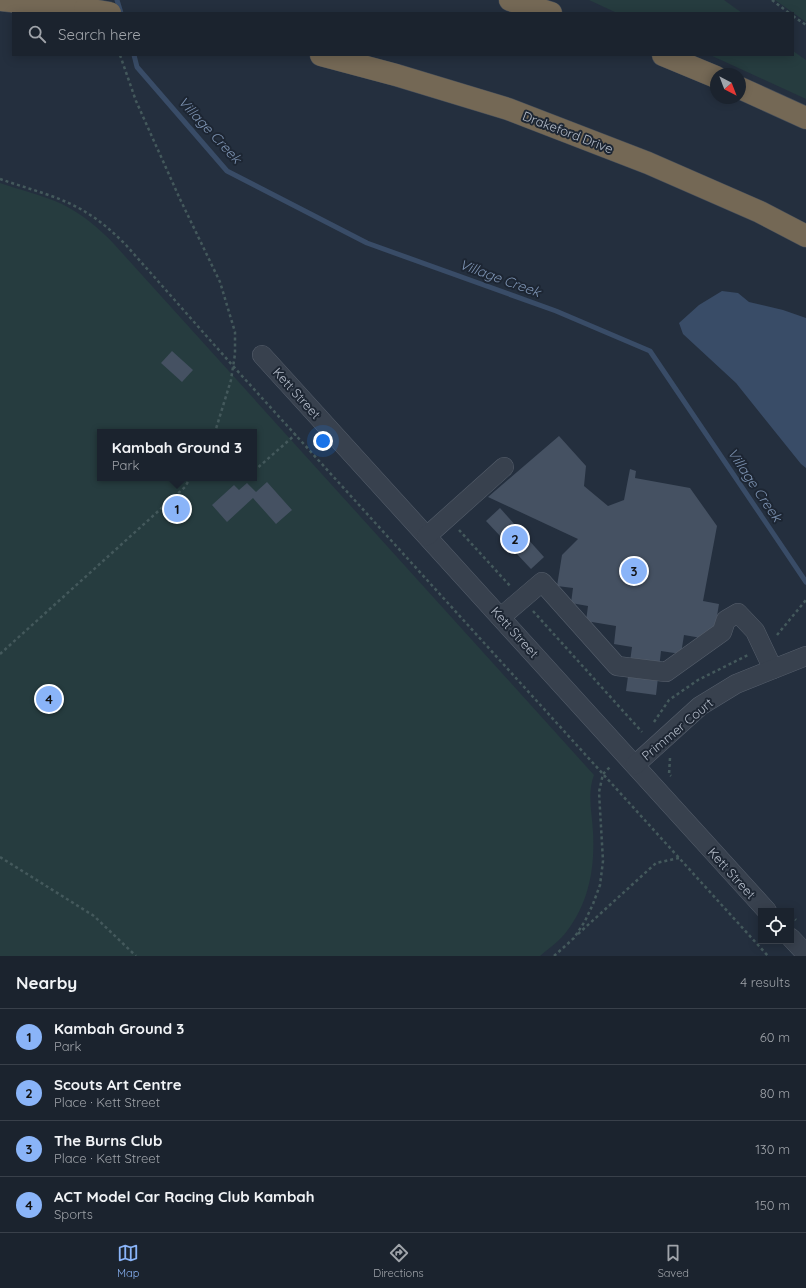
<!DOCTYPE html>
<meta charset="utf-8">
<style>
body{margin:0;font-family:Quicksand,sans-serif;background:#242b36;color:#f1f3f6}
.controls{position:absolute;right:12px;bottom:12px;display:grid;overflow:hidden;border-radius:0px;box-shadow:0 2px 10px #0003}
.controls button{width:36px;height:36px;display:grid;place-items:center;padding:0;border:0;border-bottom:1px solid #39404a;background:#1b232e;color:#f1f3f6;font:20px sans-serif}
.compass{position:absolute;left:710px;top:68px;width:36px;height:36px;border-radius:50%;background:#1b232e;box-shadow:0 2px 10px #0003;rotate:138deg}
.you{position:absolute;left:323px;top:441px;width:14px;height:14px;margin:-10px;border:3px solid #fff;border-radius:50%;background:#1a73e8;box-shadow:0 0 0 6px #1a73e833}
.badge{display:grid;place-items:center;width:26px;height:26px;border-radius:50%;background:#8ab4f8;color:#111;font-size:13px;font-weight:700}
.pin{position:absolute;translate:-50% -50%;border:2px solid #fff;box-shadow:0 1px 4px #0006}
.popup{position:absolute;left:97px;top:429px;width:160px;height:52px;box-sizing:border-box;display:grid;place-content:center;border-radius:0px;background:#1b232e;filter:drop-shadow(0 1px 3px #0005);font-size:13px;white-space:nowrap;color:#a0a4aa}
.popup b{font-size:15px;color:#f1f3f6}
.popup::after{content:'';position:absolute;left:50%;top:100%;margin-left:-8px;border:8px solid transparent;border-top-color:#1b232e}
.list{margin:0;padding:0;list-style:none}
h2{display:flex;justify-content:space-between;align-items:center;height:52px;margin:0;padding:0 16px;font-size:17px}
h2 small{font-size:13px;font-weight:400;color:#a0a4aa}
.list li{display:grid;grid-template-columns:26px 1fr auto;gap:12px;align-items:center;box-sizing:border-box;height:56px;padding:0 16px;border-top:1px solid #39404a}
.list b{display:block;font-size:15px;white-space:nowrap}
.list p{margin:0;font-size:13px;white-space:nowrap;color:#a0a4aa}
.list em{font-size:13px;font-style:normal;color:#a0a4aa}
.icon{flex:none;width:22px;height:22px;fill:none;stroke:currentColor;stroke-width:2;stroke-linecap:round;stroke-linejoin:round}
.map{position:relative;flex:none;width:806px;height:956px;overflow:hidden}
.search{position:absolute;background:#1b232e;box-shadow:0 2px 10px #0003;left:12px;right:12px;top:12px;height:44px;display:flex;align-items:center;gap:10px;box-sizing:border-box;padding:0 14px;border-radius:0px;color:#a0a4aa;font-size:15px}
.sheet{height:276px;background:#1b232e}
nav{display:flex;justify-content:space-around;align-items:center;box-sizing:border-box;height:56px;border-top:1px solid #39404a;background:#1b232e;font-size:11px;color:#a0a4aa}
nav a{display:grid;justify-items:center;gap:2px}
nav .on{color:#8ab4f8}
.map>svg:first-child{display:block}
</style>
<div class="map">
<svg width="806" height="956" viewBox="0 0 806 956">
<rect width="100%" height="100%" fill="#242f3e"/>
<g fill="#263c3f" fill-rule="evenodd">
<path d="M589 0H724L742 13H617Z"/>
<path d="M775 0H806V22Z"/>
<path d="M793 51 806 60V99L710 55H793Z"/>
<path d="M0 183C20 190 42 195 62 204 82 214 99 228 114 244L594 775C587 794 592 812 593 832 595 868 589 902 567 931 561 940 549 948 540 956H0ZM100 432H254V478H100Z"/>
</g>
<path fill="#394c67" d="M722 291 738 293 749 302 783 310 806 318V468L801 464 736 383 683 334 679 323 699 305Z"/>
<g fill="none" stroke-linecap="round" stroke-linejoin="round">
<g stroke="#394c67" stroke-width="5">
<path d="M117 0 121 13"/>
<path d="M134 55 137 67 227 171 367 243 556 311 650 351 806 582"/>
</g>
</g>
<g fill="#455162">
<path d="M172 351 193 370 182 382 161 363Z"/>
<path d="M559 436 586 466 584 486 608 506 624 500 630 469 636 471 635 478 690 488 717 526 703 601 719 604 713 640 684 635 681 654 661 651 656 695 626 691 632 647 614 644 616 626 586 621 588 606 571 603 573 588 557 586 562 555 578 539 488 497Z"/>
<path d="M267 482 292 510 276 524 253 498 227 522 212 505 234 485 239 490 247 483 256 492Z"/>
<path d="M500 508 544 557 531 569 486 521Z"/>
</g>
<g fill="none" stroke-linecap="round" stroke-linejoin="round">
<defs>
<g id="minor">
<path d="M262 355 767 911"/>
<path d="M427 536 504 467"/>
<path d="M501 617 542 582 617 666 666 672 722 632 726 620 738 613 755 631 773 669"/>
<path d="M635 765 700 706 736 684 806 656"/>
<path d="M791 938 806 954"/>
</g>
<g id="highway">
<path d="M0 0 85 9"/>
<path d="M510 0 551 13"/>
<path d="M321 55 396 75 508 109 648 163 760 212 806 236"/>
<path d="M663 55 716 77"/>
<path d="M740 88 806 118"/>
</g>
</defs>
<use href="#minor" stroke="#565f6c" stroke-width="20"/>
<use href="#highway" stroke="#434c59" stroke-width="23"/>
<g stroke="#44595c" stroke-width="2.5" stroke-dasharray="3 3" stroke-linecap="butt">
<path d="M772 0 789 13"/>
<path d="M793 16 806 25"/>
<path d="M120 55 136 101 180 199 220 282 235 332V354L231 380 215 432"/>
<path d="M0 179C28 189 63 197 87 213 102 222 114 233 126 245L233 366 768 956"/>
<path d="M254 471 296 434"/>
<path d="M459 530 511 587"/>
<path d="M533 611 642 732"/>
<path d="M777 635 806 600"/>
<path d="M0 654 185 487 190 478"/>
<path d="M654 722 669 700 698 680 748 655"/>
<path d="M670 758 669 774 671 776"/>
<path d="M0 857 94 916 136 956"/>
<path d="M791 915 796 920"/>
<path d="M578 934 656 863 679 858"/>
<path d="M554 956 574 938 585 921 593 904 600 885 603 861 599 792 603 774 611 766"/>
</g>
<use href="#minor" stroke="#38414e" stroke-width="19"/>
<use href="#highway" stroke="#746855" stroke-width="22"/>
<defs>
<path id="highway-bridge" d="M85 9 110 13"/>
</defs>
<use href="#highway-bridge" stroke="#434c59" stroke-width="23" stroke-linecap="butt"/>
<use href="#highway-bridge" stroke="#746855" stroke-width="22"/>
</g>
<g text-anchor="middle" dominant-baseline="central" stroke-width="4" stroke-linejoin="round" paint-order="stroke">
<g font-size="13" fill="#b4bcc9" stroke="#1d2633">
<text transform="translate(568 132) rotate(21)">Drakeford Drive</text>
<text transform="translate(297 393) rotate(48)">Kett Street</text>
<text transform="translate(515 632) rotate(48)">Kett Street</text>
<text transform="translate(677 729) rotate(-40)">Primmer Court</text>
<text transform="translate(732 873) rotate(48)">Kett Street</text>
</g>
<g font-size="14" font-style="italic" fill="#7c92b1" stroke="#1d2633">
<text transform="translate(210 130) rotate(47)">Village Creek</text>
<text transform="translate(500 278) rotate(20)">Village Creek</text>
<text transform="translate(755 485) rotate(56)">Village Creek</text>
</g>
</g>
</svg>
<div class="controls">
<button><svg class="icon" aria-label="locate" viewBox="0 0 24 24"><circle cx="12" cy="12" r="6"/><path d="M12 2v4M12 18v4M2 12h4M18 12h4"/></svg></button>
</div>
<svg class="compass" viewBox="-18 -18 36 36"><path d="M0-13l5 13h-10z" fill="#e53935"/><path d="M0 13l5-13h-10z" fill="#a0a4aa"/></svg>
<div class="you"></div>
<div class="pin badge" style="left:177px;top:509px">1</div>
<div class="popup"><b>Kambah Ground 3</b>Park</div>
<div class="pin badge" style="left:515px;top:539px">2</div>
<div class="pin badge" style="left:634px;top:571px">3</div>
<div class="pin badge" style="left:49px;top:699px">4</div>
<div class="search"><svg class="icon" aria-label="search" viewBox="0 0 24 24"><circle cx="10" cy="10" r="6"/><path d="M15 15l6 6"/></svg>Search here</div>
</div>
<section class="sheet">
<h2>Nearby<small>4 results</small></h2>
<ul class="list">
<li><span class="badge">1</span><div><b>Kambah Ground 3</b><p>Park</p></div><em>60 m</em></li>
<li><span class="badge">2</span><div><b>Scouts Art Centre</b><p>Place · Kett Street</p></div><em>80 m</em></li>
<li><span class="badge">3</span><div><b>The Burns Club</b><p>Place · Kett Street</p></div><em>130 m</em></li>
<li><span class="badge">4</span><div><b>ACT Model Car Racing Club Kambah</b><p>Sports</p></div><em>150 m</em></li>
</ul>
</section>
<nav>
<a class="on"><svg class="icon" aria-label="map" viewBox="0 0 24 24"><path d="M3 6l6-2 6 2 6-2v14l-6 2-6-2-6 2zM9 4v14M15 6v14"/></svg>Map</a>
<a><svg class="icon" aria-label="directions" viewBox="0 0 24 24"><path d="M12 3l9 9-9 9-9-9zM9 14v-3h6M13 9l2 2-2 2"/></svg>Directions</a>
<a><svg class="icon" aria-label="saved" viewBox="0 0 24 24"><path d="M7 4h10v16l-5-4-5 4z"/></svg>Saved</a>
</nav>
